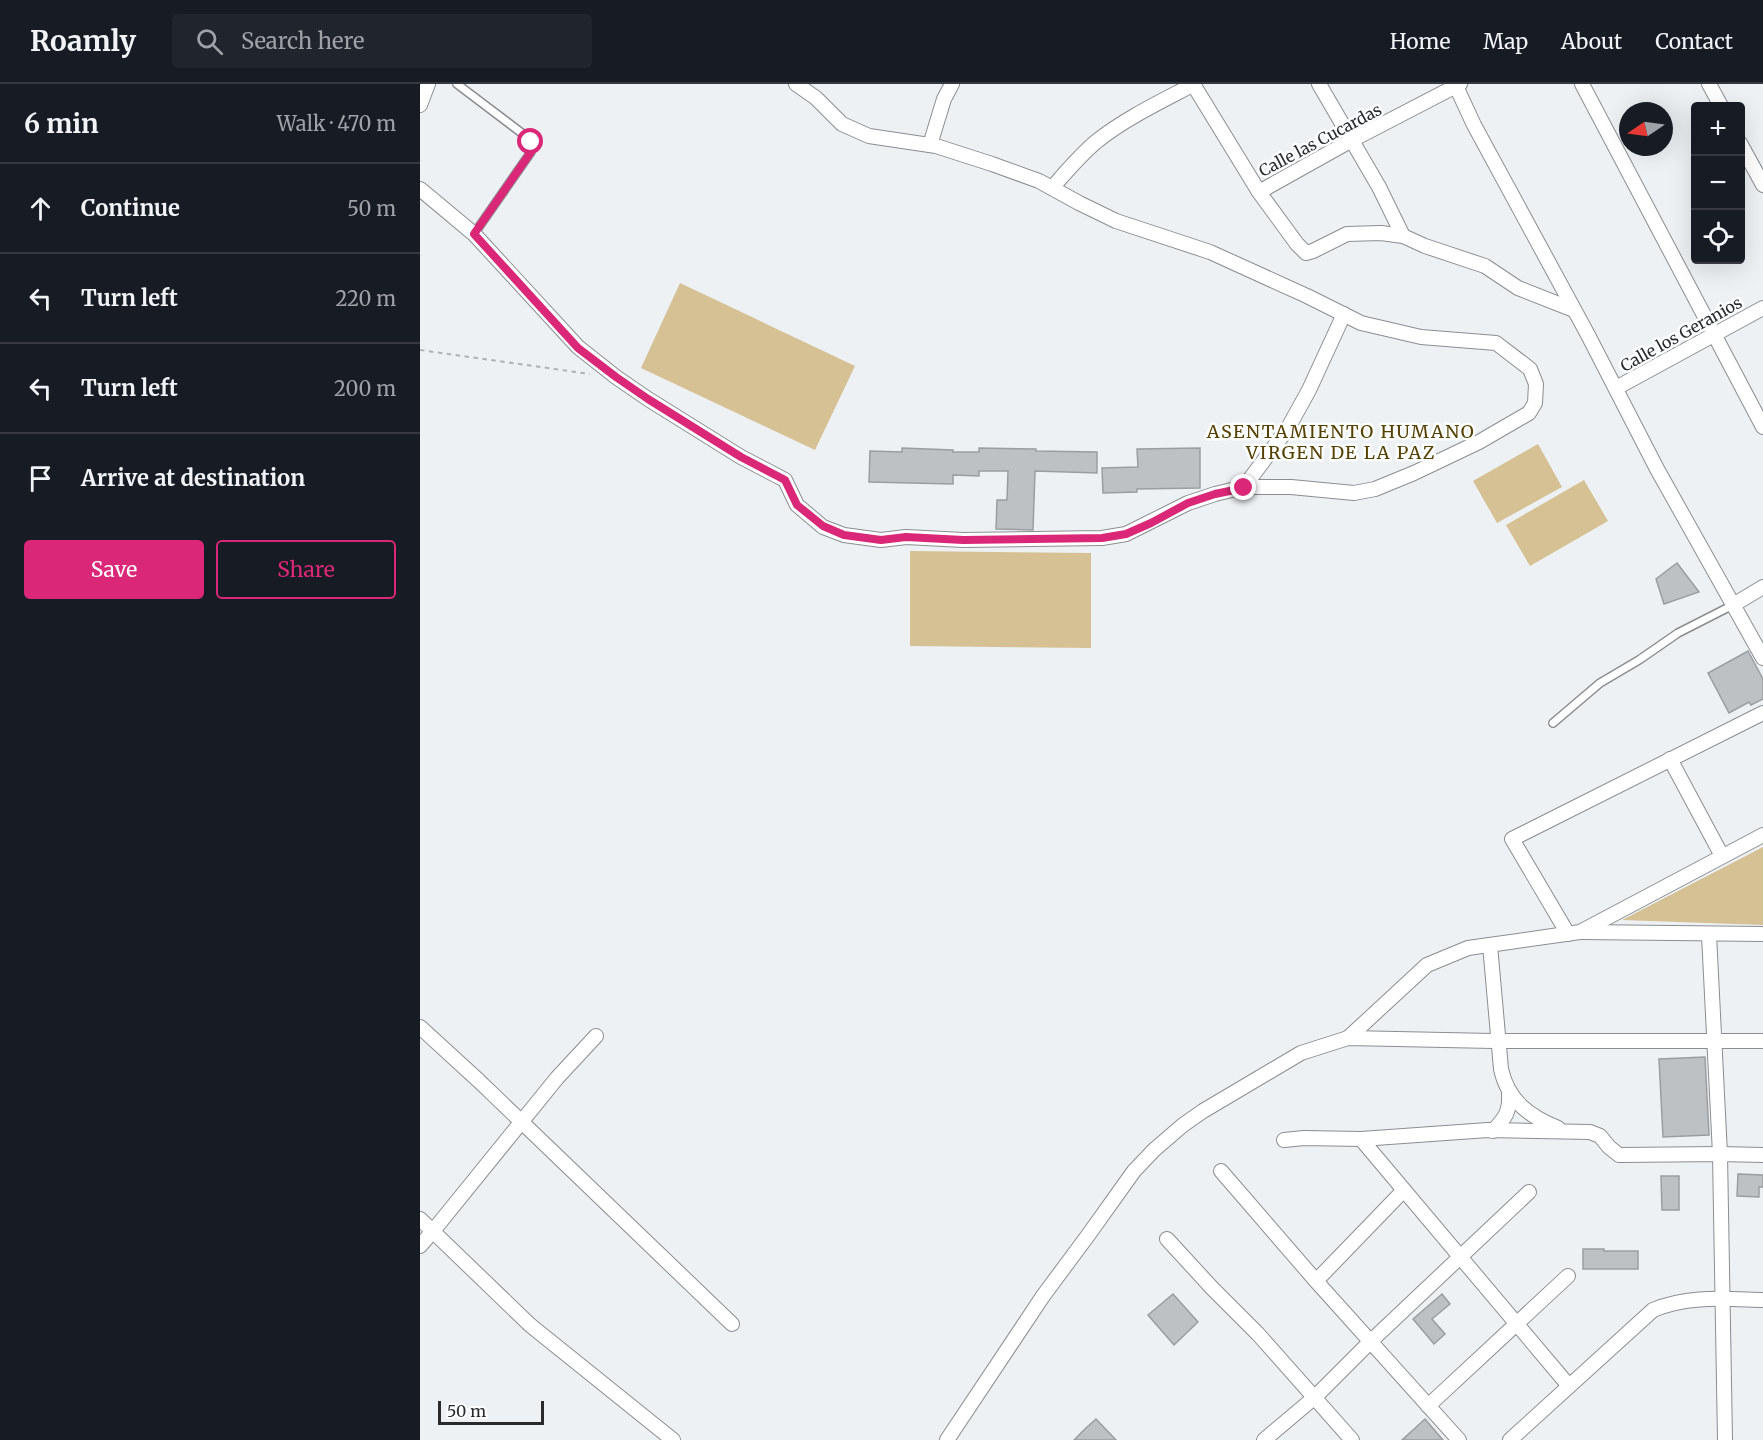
<!DOCTYPE html>
<meta charset="utf-8">
<style>
body{margin:0;font-family:Merriweather,serif;background:#20242c;color:#f1f3f6}
.controls{position:absolute;right:18px;top:18px;display:grid;overflow:hidden;border-radius:6px;box-shadow:0 6px 24px #0002}
.controls button{width:54px;height:54px;display:grid;place-items:center;padding:0;border:0;border-bottom:2px solid #363941;background:#171b24;color:#f1f3f6;font:30px sans-serif}
.compass{position:absolute;left:1199px;top:18px;width:54px;height:54px;border-radius:50%;background:#171b24;box-shadow:0 6px 24px #0002;rotate:257deg}
.scale{position:absolute;left:18px;bottom:15px;width:106px;box-sizing:border-box;padding-left:6px;border:3px solid #282a2b;border-top:0;font-size:16px;line-height:21px;white-space:nowrap;color:#282a2b;-webkit-text-stroke:4px #fcfeff;paint-order:stroke}
.stop{position:absolute;width:18px;height:18px;margin:-14px;border:4px solid #db2777;border-radius:50%;background:#fff}
.stop.end{background:#db2777;border-color:#fff;box-shadow:0 2px 6px #0008}
.list{margin:0;padding:0;list-style:none}
h2{display:flex;justify-content:space-between;align-items:center;height:78px;margin:0;padding:0 24px;font-size:26px}
h2 small{font-size:20px;font-weight:400;color:#9ea1a6}
.list li{display:grid;grid-template-columns:39px 1fr auto;gap:18px;align-items:center;box-sizing:border-box;height:90px;padding:0 24px;border-top:2px solid #363941}
.list b{display:block;font-size:22px;white-space:nowrap}
.list em{font-size:20px;font-style:normal;color:#9ea1a6}
.actions{display:flex;gap:12px;padding:18px 24px}
.actions a{flex:1;padding:14px 0;border:2px solid #db2777;border-radius:6px;text-align:center;font-size:21px;color:#db2777}
.actions .main{background:#db2777;color:#fff}
.icon{flex:none;width:33px;height:33px;fill:none;stroke:currentColor;stroke-width:2;stroke-linecap:round;stroke-linejoin:round}
.map{position:relative;flex:none;width:1343px;height:1356px;overflow:hidden}
header{display:flex;align-items:center;gap:36px;box-sizing:border-box;height:84px;padding:0 30px;background:#171b24;border-bottom:2px solid #363941}
header strong{font-size:28px}
nav{display:flex;gap:33px;margin-inline-start:auto;font-size:21px}
.search{width:420px;height:54px;background:#20242c;display:flex;align-items:center;gap:15px;box-sizing:border-box;padding:0 21px;border-radius:6px;color:#9ea1a6;font-size:22px}
main{display:flex}
aside{flex:1;background:#171b24}
.map>svg:first-child{display:block}
</style>
<header>
<strong>Roamly</strong>
<div class="search"><svg class="icon" aria-label="search" viewBox="0 0 24 24"><circle cx="10" cy="10" r="6"/><path d="M15 15l6 6"/></svg>Search here</div>
<nav><a>Home</a><a>Map</a><a>About</a><a>Contact</a></nav>
</header>
<main>
<aside>
<h2>6 min<small>Walk · 470 m</small></h2>
<ul class="list">
<li><svg class="icon" aria-label="ahead" viewBox="0 0 24 24"><path d="M12 20V5M6 11l6-6 6 6"/></svg><div><b>Continue</b></div><em>50 m</em></li>
<li><svg class="icon" aria-label="left" viewBox="0 0 24 24"><path d="M17 20v-9H6M10 6l-5 5 5 5"/></svg><div><b>Turn left</b></div><em>220 m</em></li>
<li><svg class="icon" aria-label="left" viewBox="0 0 24 24"><path d="M17 20v-9H6M10 6l-5 5 5 5"/></svg><div><b>Turn left</b></div><em>200 m</em></li>
<li><svg class="icon" aria-label="arrive" viewBox="0 0 24 24"><path d="M6 21V4h12l-3 4 3 4H6"/></svg><div><b>Arrive at destination</b></div></li>
</ul>
<div class="actions"><a class="main">Save</a><a>Share</a></div>
</aside>
<div class="map">
<svg width="1343" height="1356" viewBox="0 0 1343 1356">
<rect width="100%" height="100%" fill="#edf1f4"/>
<g fill="#d5c194">
<path d="M260 199 435 282 395 366 221 284Z"/>
<path d="M1118 360 1142 403 1077 439 1053 397Z"/>
<path d="M1164 396 1188 437 1110 482 1086 441Z"/>
<path d="M490 467 671 469V564L490 562Z"/>
<path d="M1343 763V841L1202 836Z"/>
</g>
<g fill="#bdc1c4" stroke="#9a9ea1" stroke-width="1.5">
<path d="M482 364 533 366V368H559V364L616 365V367L677 368V389L615 387 613 446 576 445 577 416H587L588 387H559V392L533 391V400L449 398 450 367 482 368Z"/>
<path d="M780 364V404L717 405V408L683 409 682 384 718 383 717 365Z"/>
<path d="M1257 479 1279 508 1244 520 1236 495Z"/>
<path d="M1328 567 1343 595V615L1331 621 1329 618 1309 629 1288 589Z"/>
<path d="M1285 973 1289 1051 1243 1053 1239 975Z"/>
<path d="M1318 1090 1343 1091V1103H1339V1113L1317 1112Z"/>
<path d="M1241 1092H1259V1126H1242Z"/>
<path d="M1163 1165H1184V1167H1218V1185H1163Z"/>
<path d="M753 1210 778 1238 754 1261 728 1231Z"/>
<path d="M1022 1210 1030 1220 1012 1235 1025 1250 1014 1260 993 1235Z"/>
<path d="M676 1335 696 1356H654L666 1344Z"/>
<path d="M1005 1335 1023 1356H982Z"/>
</g>
<g fill="none" stroke-linecap="round" stroke-linejoin="round">
<defs>
<g id="lane">
<path d="M37 0 107 53 110 58 111 68 54 150"/>
<path d="M1133 639 1180 599 1219 576 1258 549 1313 521"/>
</g>
<g id="street">
<path d="M773 0 839 108 877 160 886 169 893 167 927 150 961 149 983 152 1005 162 1065 182 1098 204 1154 226"/>
<path d="M899 0 959 103 983 152"/>
<path d="M1035 0 1054 41 1168 251 1237 385 1343 574"/>
<path d="M1162 0 1343 343"/>
<path d="M1289 0 1301 22"/>
<path d="M0 21 8 0"/>
<path d="M1320 59 1343 101"/>
<path d="M510 61 524 15 532 0"/>
<path d="M632 104C646 88 660 71 677 57 706 34 742 17 774 0"/>
<path d="M0 105 54 150 158 263 196 293 228 315 321 373 365 396 377 421 403 443 424 451 461 456 486 453 543 456 682 454 706 450 768 419 795 410 824 403H871L934 409 955 405 994 389 1059 358 1109 329 1115 319 1116 300 1110 285 1076 259 1001 253 941 239 887 212 790 168 696 137 659 119 619 97 572 80 516 62 449 52 422 40 396 14 376 0"/>
<path d="M839 108 932 56 1040 0"/>
<path d="M1196 304 1343 224"/>
<path d="M824 403 868 344 889 306 924 230"/>
<path d="M1313 521 1343 503"/>
<path d="M1250 675 1302 772"/>
<path d="M1162 848 1343 850"/>
<path d="M1148 850 1092 755 1343 629"/>
<path d="M1289 851 1300 1070 1305 1356"/>
<path d="M1070 861 1081 985C1088 1017 1109 1032 1138 1044"/>
<path d="M0 943 59 997 312 1240"/>
<path d="M928 954 1007 881 1048 864 1160 848 1343 751"/>
<path d="M1073 1047C1086 1033 1090 1028 1089 1008"/>
<path d="M941 1055 1149 1302"/>
<path d="M864 1056 884 1054 941 1055 1068 1046 1170 1048 1180 1052 1189 1063 1199 1071 1300 1070 1343 1071"/>
<path d="M801 1087 896 1197 1039 1356"/>
<path d="M0 1135 110 1241 253 1356"/>
<path d="M747 1155 792 1204 838 1250 932 1356"/>
<path d="M0 1162 13 1147 137 994 176 952"/>
<path d="M896 1197 984 1106"/>
<path d="M1008 1322 1148 1192"/>
<path d="M527 1356 623 1212 669 1150 714 1087 734 1066 763 1041 783 1027 881 969 928 954 1073 957H1343"/>
<path d="M844 1356 895 1313 950 1258 1109 1108"/>
<path d="M1090 1356 1233 1226C1268 1211 1305 1215 1343 1216"/>
</g>
</defs>
<use href="#lane" stroke="#8a8e91" stroke-width="10"/>
<use href="#street" stroke="#8a8e91" stroke-width="16"/>
<path stroke="#afb2b4" stroke-width="2" stroke-dasharray="4.5 4.5" stroke-linecap="butt" d="M0 266 170 290"/>
<use href="#lane" stroke="#fff" stroke-width="7"/>
<use href="#street" stroke="#fff" stroke-width="14"/>
</g>
<g fill="none" stroke-linecap="round" stroke-linejoin="round">
<path stroke="#db2777" stroke-width="8" d="M111 58V68L54 150 158 264 196 293 228 315 321 373 365 396 377 421 403 442 424 451 461 456 486 453 543 456 682 454 706 450 731 439 768 419 795 410 824 404"/>
</g>
<g text-anchor="middle" dominant-baseline="central" stroke-width="5" stroke-linejoin="round" paint-order="stroke">
<g font-size="16" fill="#282a2b" stroke="#fcfeff">
<text transform="translate(900 56) rotate(-28)">Calle las Cucardas</text>
<text transform="translate(1261 250) rotate(-29)">Calle los Geranios</text>
</g>
<g font-size="18" letter-spacing="1.5" fill="#564000" stroke="#fcfeff">
<text x="921" y="347">ASENTAMIENTO HUMANO<tspan x="921" dy="21">VIRGEN DE LA PAZ</tspan></text>
</g>
</g>
</svg>
<div class="controls">
<button>+</button>
<button>−</button>
<button><svg class="icon" aria-label="locate" viewBox="0 0 24 24"><circle cx="12" cy="12" r="6"/><path d="M12 2v4M12 18v4M2 12h4M18 12h4"/></svg></button>
</div>
<svg class="compass" viewBox="-18 -18 36 36"><path d="M0-13l5 13h-10z" fill="#e53935"/><path d="M0 13l5-13h-10z" fill="#9ea1a6"/></svg>
<div class="scale">50 m</div>
<div class="stop" style="left:111px;top:58px"></div>
<div class="stop end" style="left:824px;top:404px"></div>
</div>
</main>
